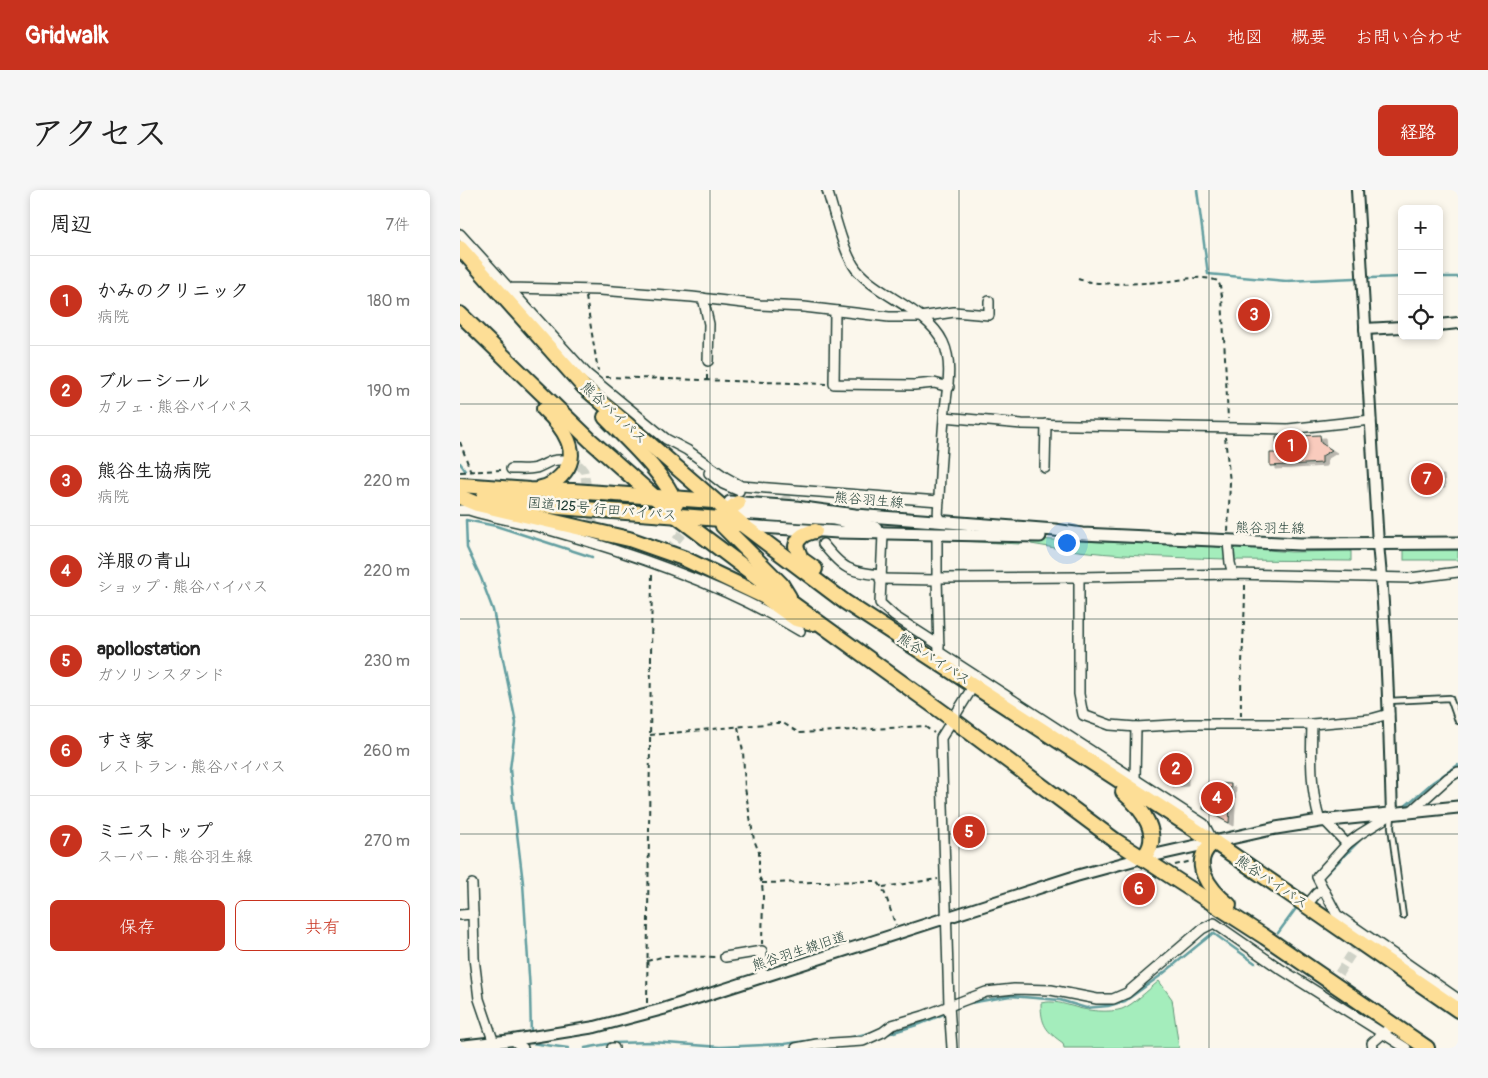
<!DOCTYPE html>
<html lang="ja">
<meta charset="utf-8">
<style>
body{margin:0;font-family:Pangolin,"Klee One",sans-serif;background:#f6f6f6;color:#222}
.controls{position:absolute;right:15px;top:15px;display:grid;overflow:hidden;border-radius:8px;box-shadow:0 2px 8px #0003}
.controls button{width:45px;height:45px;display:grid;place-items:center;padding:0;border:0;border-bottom:1px solid #e0e0e0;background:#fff;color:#222;font:25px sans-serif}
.you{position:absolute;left:606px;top:352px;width:18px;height:18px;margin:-12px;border:4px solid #fff;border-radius:50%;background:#1a73e8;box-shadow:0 0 0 8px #1a73e833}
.badge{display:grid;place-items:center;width:32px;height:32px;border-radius:50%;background:#c8321e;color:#fff;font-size:16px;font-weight:700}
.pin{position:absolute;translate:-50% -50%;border:2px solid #fff;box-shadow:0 1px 5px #0006}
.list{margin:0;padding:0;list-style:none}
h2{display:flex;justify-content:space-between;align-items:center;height:65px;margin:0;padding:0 20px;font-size:21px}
h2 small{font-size:16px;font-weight:400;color:#767676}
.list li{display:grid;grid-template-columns:32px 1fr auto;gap:15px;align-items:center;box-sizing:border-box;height:90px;padding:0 20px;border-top:1px solid #e0e0e0}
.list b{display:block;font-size:19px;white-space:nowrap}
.list p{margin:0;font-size:16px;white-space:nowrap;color:#767676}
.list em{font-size:16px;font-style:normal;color:#767676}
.actions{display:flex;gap:10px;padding:15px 20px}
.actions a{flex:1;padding:11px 0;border:1px solid #c8321e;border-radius:8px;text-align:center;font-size:18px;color:#c8321e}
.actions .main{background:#c8321e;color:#fff}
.icon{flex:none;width:28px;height:28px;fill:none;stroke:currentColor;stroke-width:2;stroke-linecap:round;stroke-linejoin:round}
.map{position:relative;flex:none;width:998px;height:858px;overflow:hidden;border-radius:8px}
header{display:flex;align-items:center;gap:30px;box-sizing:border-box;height:70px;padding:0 25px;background:#c8321e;color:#fff}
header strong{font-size:24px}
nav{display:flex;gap:28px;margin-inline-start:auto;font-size:18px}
.intro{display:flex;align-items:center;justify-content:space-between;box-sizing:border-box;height:120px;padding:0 30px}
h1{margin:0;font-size:35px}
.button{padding:12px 22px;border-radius:8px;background:#c8321e;color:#fff;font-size:18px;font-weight:700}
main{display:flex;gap:30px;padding:0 30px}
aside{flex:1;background:#fff;border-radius:8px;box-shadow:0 2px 8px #0003}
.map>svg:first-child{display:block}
</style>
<header>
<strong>Gridwalk</strong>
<nav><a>ホーム</a><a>地図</a><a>概要</a><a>お問い合わせ</a></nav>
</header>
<div class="intro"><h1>アクセス</h1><a class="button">経路</a></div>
<main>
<aside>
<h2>周辺<small>7件</small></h2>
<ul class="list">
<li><span class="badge">1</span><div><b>かみのクリニック</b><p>病院</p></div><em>180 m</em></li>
<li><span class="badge">2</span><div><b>ブルーシール</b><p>カフェ · 熊谷バイパス</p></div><em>190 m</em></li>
<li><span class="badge">3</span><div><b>熊谷生協病院</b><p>病院</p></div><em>220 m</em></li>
<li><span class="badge">4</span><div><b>洋服の青山</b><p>ショップ · 熊谷バイパス</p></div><em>220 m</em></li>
<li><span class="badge">5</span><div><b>apollostation</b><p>ガソリンスタンド</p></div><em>230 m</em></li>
<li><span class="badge">6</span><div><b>すき家</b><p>レストラン · 熊谷バイパス</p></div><em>260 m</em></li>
<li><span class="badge">7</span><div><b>ミニストップ</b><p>スーパー · 熊谷羽生線</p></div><em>270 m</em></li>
</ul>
<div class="actions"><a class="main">保存</a><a>共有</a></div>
</aside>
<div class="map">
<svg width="998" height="858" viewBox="0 0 998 858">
<defs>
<filter id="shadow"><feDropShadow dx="5" dy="3" stdDeviation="0" flood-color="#0004"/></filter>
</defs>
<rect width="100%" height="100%" fill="#fbf7ec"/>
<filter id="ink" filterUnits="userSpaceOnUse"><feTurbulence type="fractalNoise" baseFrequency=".02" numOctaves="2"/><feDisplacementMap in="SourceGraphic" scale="10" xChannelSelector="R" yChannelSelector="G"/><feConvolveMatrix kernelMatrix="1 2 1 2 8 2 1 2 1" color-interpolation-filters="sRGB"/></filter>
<g filter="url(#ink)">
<g fill="#a4edbc" stroke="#629578">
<path d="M481 348H562L560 354 480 350Z"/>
<path d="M570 349 764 357 766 369C701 367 635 366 571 354Z"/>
<path d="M773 357 831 362 891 361V371L772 370V358Z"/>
<rect x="944" y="360" width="54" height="10"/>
<path d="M699 791 712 809 719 858H604L603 853C586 841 581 835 581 813 593 810 604 814 615 817 627 821 650 823 662 819 673 815 689 799 699 791Z"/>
</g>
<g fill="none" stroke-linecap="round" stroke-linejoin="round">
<g stroke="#629ea0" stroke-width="2.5">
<path d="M737 0 748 84 826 91 895 88"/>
<path d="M979 87H998"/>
<path d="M910 88 942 87"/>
<path d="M0 273 5 280"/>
<path d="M942 619 973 592 998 575"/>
<path d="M908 644 929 631"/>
<path d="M867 683 900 650"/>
<path d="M818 743 837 717"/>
<path d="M510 813 550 806 600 810 626 818 648 816 665 811 700 786 753 743 795 773"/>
<path d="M491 820 502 816"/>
<path d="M71 845 70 801 63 693 53 610 50 579 56 533 33 420 21 388 7 358 6 330 36 336 132 367"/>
<path d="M424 845 460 834 486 823"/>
<path d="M388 848 414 842"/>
<path d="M71 851V853L108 858"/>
<path d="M125 858 153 853 193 852 260 857 324 854 360 849"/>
</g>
</g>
<g fill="#f9cbbd" stroke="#1f3d34" filter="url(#shadow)">
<path d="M860 245 861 253 872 260 862 266V273L810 276V263H817L816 247Z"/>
<path d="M953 282H979L980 295 954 296Z"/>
<path d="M723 565V593L708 594 709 566Z"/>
<path d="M747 593 771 594 769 633 743 619 744 611H746Z"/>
<path d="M677 690 687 697 680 709 669 702Z"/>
</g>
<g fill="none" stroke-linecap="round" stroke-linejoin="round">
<g stroke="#cfd2c7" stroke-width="9" stroke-dasharray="9 4.5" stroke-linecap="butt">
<path d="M106 271 120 276 124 281 136 349"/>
<path d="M324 305 363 354"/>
<path d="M199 371 263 294"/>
<path d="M864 806 902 748"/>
</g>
<defs>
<g id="service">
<path d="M928 511 990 508 998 531"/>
<path d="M932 625 931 637 943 726"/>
</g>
<g id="minor">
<path d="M367 0C374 21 383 62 396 79 419 107 467 119 483 152 494 175 486 204 484 228 481 262 479 296 478 331"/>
<path d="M0 44 49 98 140 100 232 107 300 115 344 117 429 127H460L494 122 529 125V111"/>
<path d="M49 98 127 184 206 249 227 260 265 287 281 296 479 311"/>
<path d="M243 108 249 134 248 171"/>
<path d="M375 121 374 194 454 195 474 193 489 197"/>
<path d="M484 227 562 234 828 239 911 230"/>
<path d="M585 278 586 234"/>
<path d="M51 279C59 279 68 280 76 278 87 274 90 269 103 270"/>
<path d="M249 283 263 294 279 301"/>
<path d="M0 320H9C34 328 61 332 86 339 171 363 265 395 340 441"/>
<path d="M423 344 420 413 434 426 479 455"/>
<path d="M477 345V388L479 462 744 634 752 649"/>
<path d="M768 352 770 373 773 384"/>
<path d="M363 354C383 379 389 382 421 385"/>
<path d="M619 387V504L623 525 650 535 676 537 730 534H852"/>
<path d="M477 388 619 387 773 384 950 388 998 382"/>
<path d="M420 389 477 390"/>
<path d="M675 589 676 537"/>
<path d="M949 623 988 588 998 582"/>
<path d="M931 625 900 644 887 654 857 687 877 725 998 809"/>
<path d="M860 631C850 599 851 567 852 534L911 529 929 524"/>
<path d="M865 631 887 654"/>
<path d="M12 694 13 724"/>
<path d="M847 715 856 704 863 699"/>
<path d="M0 725 13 724 14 768 19 809 34 853"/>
<path d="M265 767 302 761 301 788"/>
<path d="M53 850 63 858"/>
<path d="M152 858H154"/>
<path d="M336 858 357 854 403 851 423 842 432 835 463 826 526 802 554 799 591 800 637 809H653L667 803 742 739 754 733 819 778 946 858"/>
<path d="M492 858 489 815 481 548 514 495"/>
<path d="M913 858 912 853 927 840"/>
</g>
<g id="tertiary">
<path d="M897 0 918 354C927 443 929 534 932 624"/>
<path d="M979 135 998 133"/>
<path d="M905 139 942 137"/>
<path d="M0 856 53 850 135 837 203 819 616 686 682 668"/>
</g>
<g id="secondary">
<path d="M270 312 336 317 395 325 595 340 622 344 840 354 998 353"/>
<path d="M263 322 374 329 416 338"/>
<path d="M284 336 378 342 580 346"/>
<path d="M682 668 816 638 860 631 998 617"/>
</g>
<g id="trunk">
<path d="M0 58 124 197 284 336 385 412 754 652 998 820"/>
<path d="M0 124 130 250 215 325 239 343 333 414 492 529 656 651 805 747 967 858"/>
<path d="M145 227C167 250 205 284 216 314"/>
<path d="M0 295 70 300 113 301 253 311"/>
<path d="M81 298C89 297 95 292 101 286 124 263 102 236 84 219"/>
<path d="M0 307 17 314 169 349 223 368 305 407 336 429 353 433"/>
<path d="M24 307 98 317 261 329 278 334"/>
<path d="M261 328 266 322 278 313"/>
<path d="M261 329 263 336 321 394 329 407"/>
<path d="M355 341C346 343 338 346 336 356L341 369 355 379"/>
<path d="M663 602C681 617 705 647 682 668"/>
<path d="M754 652C727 672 750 700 769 715"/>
</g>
</defs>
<use href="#service" stroke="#1f3d34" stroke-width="8"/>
<use href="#minor" stroke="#1f3d34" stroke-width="12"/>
<use href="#tertiary" stroke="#1f3d34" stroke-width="14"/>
<use href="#secondary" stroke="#1f3d34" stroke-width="15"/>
<use href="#trunk" stroke="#1f3d34" stroke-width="18"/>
<g stroke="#1f3d34" stroke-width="2" stroke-dasharray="5 4" stroke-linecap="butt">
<path d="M618 89C641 97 686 93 711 91 727 89 742 85 758 91L760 96 762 106 768 229"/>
<path d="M126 107 138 181"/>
<path d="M146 187 366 194"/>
<path d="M247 190V180"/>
<path d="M765 247 770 292 768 342"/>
<path d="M0 252 11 282"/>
<path d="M0 282 43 280"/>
<path d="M781 526C780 482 785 438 785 394"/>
<path d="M278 537 283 561 285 598 294 650 299 662V686L302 693 303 706 302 754"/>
<path d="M190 545 315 533H323L339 543 464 536 474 543"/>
<path d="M715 675 732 671"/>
<path d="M302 693 416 691C426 697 430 723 436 735"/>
<path d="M423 697 478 689"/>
<path d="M187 771 205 766 257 767"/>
<path d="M187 813 192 381"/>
</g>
<use href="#service" stroke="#fbf7ec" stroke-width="4.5"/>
<use href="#minor" stroke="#fbf7ec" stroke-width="9"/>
<use href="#tertiary" stroke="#fbf7ec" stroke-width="10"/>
<use href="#secondary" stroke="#fbf7ec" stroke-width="11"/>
<use href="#trunk" stroke="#fdde96" stroke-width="14"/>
</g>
</g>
<path fill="none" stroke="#1f3d34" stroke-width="1" stroke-opacity="0.55" d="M250 0V858M499 0V858M749 0V858M0 214H998M0 429H998M0 644H998"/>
<g text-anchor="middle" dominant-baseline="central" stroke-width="5" stroke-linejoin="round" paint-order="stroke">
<g font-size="14" fill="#1f3d34" stroke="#fbf7ec">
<text transform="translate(154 223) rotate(43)">熊谷バイパス</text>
<text transform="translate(409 310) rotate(5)">熊谷羽生線</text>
<text transform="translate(142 319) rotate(5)">国道125号 行田バイパス</text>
<text transform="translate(810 338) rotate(1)">熊谷羽生線</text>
<text transform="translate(474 469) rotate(33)">熊谷バイパス</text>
<text transform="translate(812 692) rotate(34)">熊谷バイパス</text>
<text transform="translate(339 761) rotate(-18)">熊谷羽生線旧道</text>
</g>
</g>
</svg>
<div class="controls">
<button>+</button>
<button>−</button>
<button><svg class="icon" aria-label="locate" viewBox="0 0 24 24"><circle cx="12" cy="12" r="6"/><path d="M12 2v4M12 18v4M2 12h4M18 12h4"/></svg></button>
</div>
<div class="you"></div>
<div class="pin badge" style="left:831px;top:256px">1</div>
<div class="pin badge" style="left:716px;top:579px">2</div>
<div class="pin badge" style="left:794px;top:125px">3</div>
<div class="pin badge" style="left:757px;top:608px">4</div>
<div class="pin badge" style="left:509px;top:642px">5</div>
<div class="pin badge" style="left:679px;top:699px">6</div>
<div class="pin badge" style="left:967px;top:289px">7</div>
</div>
</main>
